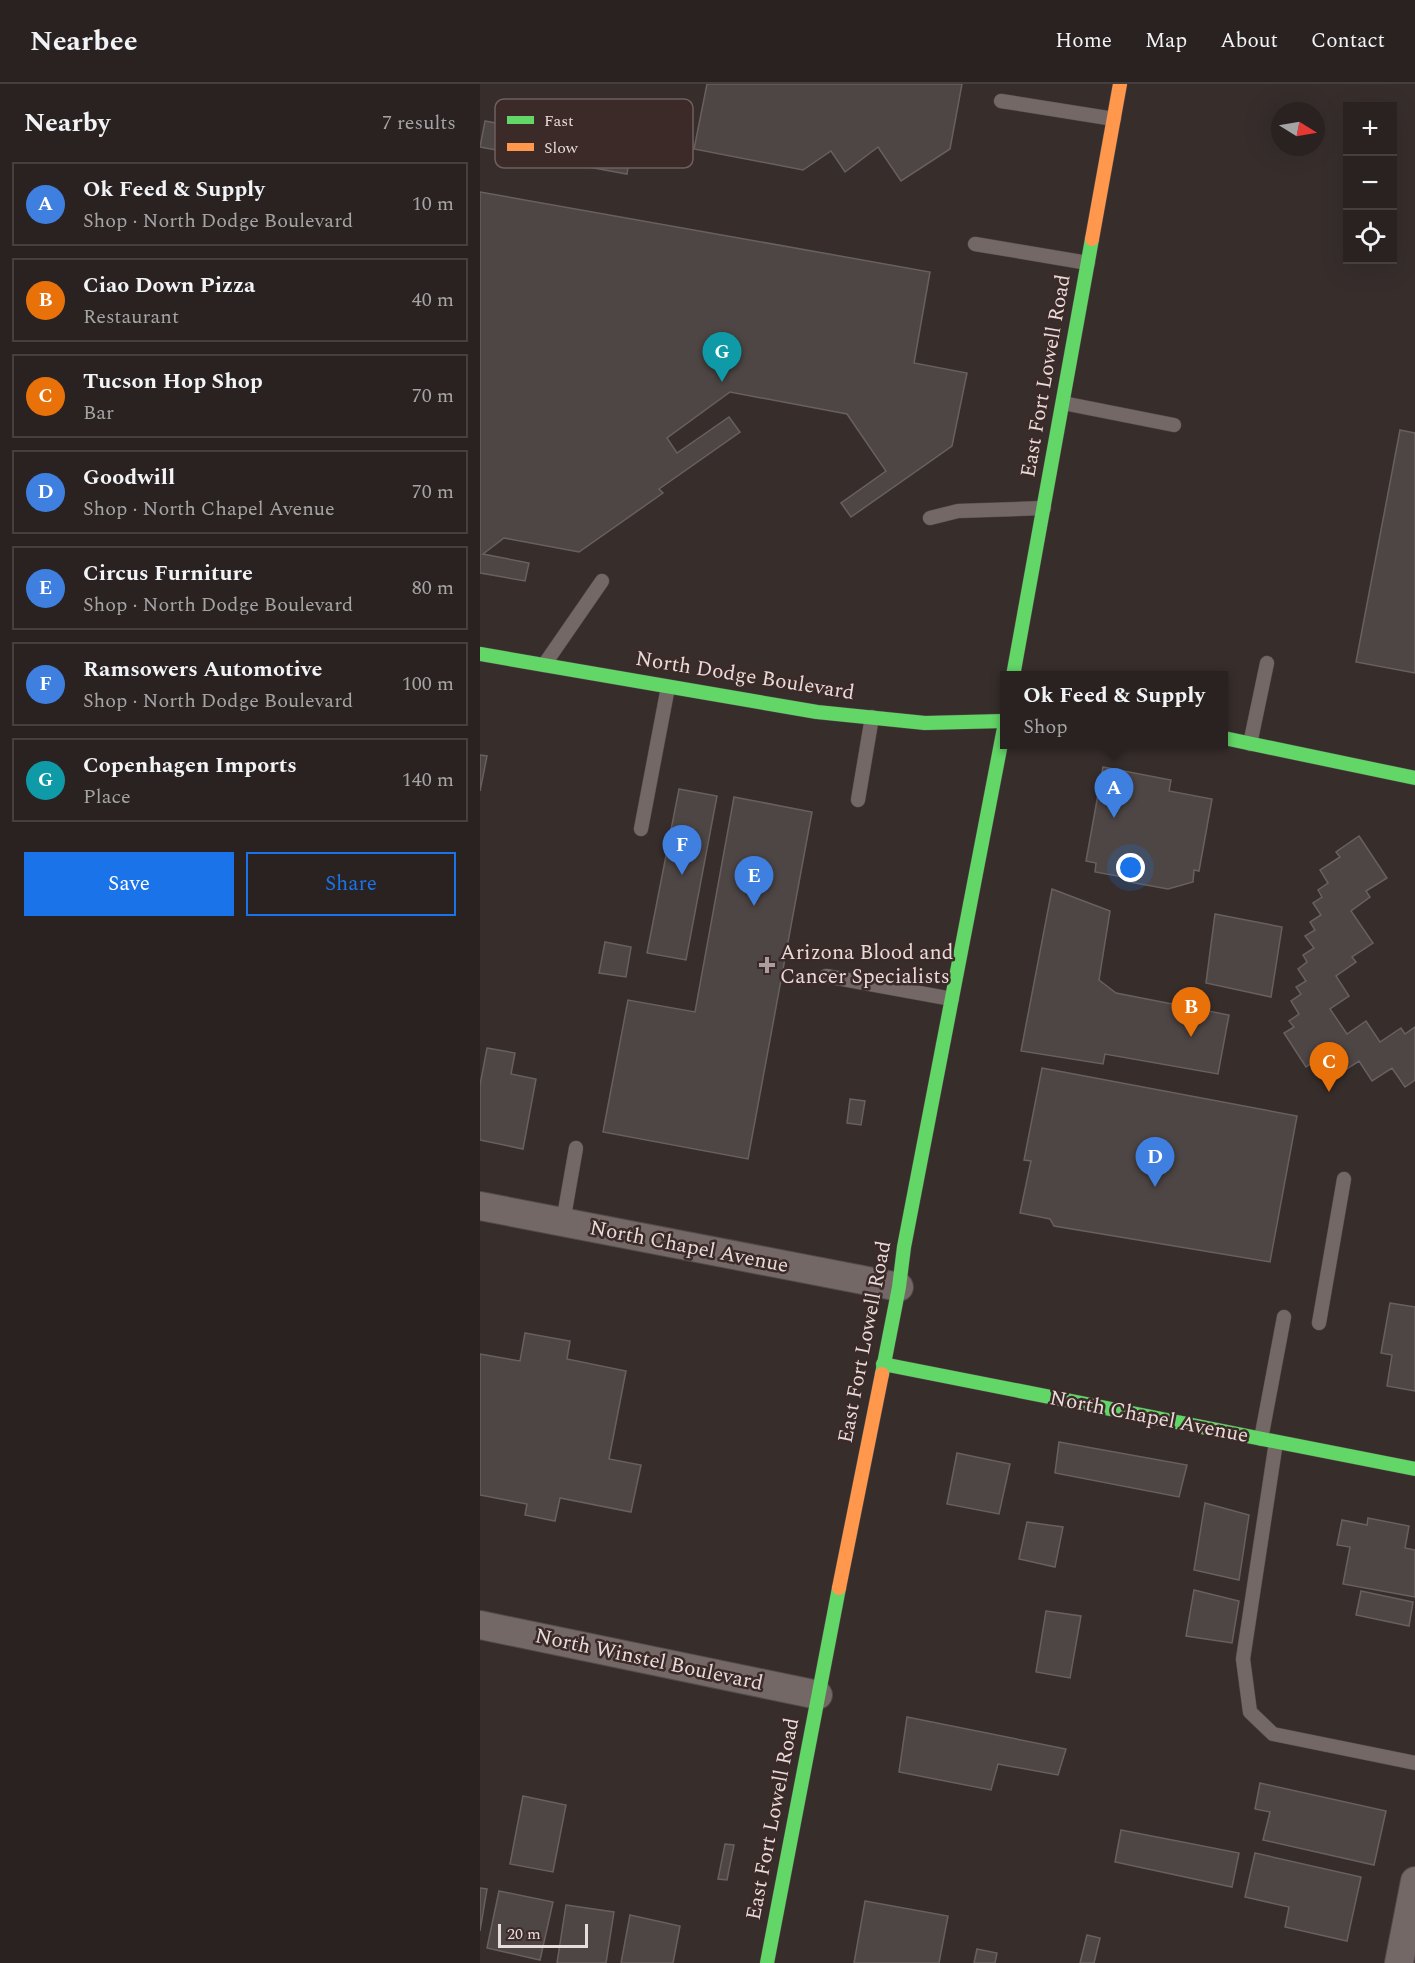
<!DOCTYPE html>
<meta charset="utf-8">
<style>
body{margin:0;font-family:Spectral,serif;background:#312a2a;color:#f1f3f6}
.controls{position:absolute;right:18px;top:18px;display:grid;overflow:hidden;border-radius:0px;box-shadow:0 6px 24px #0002}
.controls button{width:54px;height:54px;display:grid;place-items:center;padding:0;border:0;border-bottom:2px solid #453f3f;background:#292221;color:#f1f3f6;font:30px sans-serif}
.compass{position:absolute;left:791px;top:18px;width:54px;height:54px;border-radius:50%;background:#292221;box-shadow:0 6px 24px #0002;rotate:101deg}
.scale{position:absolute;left:18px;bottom:15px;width:90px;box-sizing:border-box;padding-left:6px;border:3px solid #e8dcdb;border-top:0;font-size:16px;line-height:21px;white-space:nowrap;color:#e8dcdb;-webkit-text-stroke:4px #3b2a28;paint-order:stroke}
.you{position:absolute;left:651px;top:784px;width:21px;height:21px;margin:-15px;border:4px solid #fff;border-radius:50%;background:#1a73e8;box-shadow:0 0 0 9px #1a73e833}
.badge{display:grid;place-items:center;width:39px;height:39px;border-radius:50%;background:#1a73e8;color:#fff;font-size:20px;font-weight:700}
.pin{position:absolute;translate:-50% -50px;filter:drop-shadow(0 2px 3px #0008)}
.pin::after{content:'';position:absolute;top:32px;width:21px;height:18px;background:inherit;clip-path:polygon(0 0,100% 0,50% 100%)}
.popup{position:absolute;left:520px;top:587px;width:228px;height:78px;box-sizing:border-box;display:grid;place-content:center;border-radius:0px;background:#292221;filter:drop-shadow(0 2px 4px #0005);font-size:20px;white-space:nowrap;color:#a5a4a5}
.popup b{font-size:22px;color:#f1f3f6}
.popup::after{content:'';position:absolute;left:50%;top:100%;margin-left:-12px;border:12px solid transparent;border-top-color:#292221}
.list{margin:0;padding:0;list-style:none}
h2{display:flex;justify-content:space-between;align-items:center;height:78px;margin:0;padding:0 24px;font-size:26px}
h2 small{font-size:20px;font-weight:400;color:#a5a4a5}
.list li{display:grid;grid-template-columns:39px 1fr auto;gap:18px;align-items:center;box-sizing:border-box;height:84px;margin:0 12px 12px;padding:0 12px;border:2px solid #453f3f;border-radius:0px}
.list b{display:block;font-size:22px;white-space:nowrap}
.list p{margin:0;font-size:20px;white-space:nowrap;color:#a5a4a5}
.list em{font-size:20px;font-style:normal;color:#a5a4a5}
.actions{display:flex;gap:12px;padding:18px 24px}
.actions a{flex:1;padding:14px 0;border:2px solid #1a73e8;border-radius:0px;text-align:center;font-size:21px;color:#1a73e8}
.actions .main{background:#1a73e8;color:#fff}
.icon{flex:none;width:33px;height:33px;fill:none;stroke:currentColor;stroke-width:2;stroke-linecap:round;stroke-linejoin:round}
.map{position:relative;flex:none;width:935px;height:1879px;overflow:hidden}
header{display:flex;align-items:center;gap:36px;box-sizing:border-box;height:84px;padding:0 30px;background:#292221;border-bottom:2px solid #453f3f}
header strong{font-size:28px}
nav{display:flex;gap:33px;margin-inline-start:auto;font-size:21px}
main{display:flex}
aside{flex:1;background:#292221}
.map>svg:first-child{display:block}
</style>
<header>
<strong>Nearbee</strong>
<nav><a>Home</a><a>Map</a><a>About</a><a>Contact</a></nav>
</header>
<main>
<aside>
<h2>Nearby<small>7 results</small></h2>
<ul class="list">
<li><span class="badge" style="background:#3f7fe0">A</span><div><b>Ok Feed &amp; Supply</b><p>Shop · North Dodge Boulevard</p></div><em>10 m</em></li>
<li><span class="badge" style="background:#e8710a">B</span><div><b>Ciao Down Pizza</b><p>Restaurant</p></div><em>40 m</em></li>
<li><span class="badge" style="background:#e8710a">C</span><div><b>Tucson Hop Shop</b><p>Bar</p></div><em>70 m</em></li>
<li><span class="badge" style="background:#3f7fe0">D</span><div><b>Goodwill</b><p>Shop · North Chapel Avenue</p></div><em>70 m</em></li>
<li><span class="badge" style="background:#3f7fe0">E</span><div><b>Circus Furniture</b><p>Shop · North Dodge Boulevard</p></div><em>80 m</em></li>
<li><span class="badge" style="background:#3f7fe0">F</span><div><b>Ramsowers Automotive</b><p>Shop · North Dodge Boulevard</p></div><em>100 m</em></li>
<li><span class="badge" style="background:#0f9aa8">G</span><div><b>Copenhagen Imports</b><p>Place</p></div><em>140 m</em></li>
</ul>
<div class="actions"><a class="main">Save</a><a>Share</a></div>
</aside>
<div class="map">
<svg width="935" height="1879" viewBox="0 0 935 1879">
<rect width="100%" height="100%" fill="#372e2c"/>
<g fill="#4e4644" stroke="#68605f" stroke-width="1.5">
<path d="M227 0H482L470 65 421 97 398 63 365 88 351 67 323 86 214 65Z"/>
<path d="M5 37 151 64 147 90 0 63Z"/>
<path d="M0 108 450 188 434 279 487 289 472 362 371 433 361 419 406 387 367 330 250 308 187 354 197 369 249 333 260 348 179 405 183 409 99 468 24 454 3 470 49 479 45 497 0 489Z"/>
<path d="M920 346 935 349V589L876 578Z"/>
<path d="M0 671 7 672 0 707Z"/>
<path d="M623 683 691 696 689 707 732 715 719 787 714 786 713 798 688 805 649 798 652 783 645 782 643 793 615 788 616 779 606 777Z"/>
<path d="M199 705 237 712 206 876 167 869Z"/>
<path d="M254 713 332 728 268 1075 123 1048 148 916 215 928Z"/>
<path d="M879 752 907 794 886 807 890 813 871 827 893 859 872 873 876 878 856 892 869 912 850 925 867 950 886 937 900 958 921 944 925 950 935 943V996L925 1003 912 984 892 997 879 977 859 990 846 970 826 983 804 949 814 943 809 937 819 930 811 917 821 910 816 903 826 897 818 885 827 878 823 871 834 864 825 852 835 846 830 838 841 831 833 819 842 813 838 806 848 799 840 786 860 773 856 768Z"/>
<path d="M572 805 630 827 619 896 636 909 749 931 738 990 625 970 623 980 541 967Z"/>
<path d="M735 830 802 843 791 913 726 899Z"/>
<path d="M125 858 151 863 146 893 119 889Z"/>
<path d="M7 964 35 969 31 990 56 995 43 1065 0 1056V1001Z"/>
<path d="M562 984 817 1032 790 1178 574 1142 570 1135 540 1129 551 1077 544 1076Z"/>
<path d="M370 1015 385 1017 381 1041 367 1039Z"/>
<path d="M910 1219 935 1223V1307L907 1302 912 1271 901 1269Z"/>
<path d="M45 1249 90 1257 87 1275 146 1287 129 1375 161 1381 151 1428 80 1414 75 1437 45 1431 47 1420 0 1411V1270L40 1277Z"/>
<path d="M579 1358 707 1381 699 1413 575 1389Z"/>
<path d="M477 1369 530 1380 519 1430 467 1420Z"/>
<path d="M725 1419 769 1431 759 1496 714 1486Z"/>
<path d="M888 1434 929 1442 925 1464 935 1466V1513L863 1500 870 1463 857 1461 862 1436 887 1441Z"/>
<path d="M547 1438 583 1443 575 1483 539 1475Z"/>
<path d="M714 1506 759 1517 752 1559 706 1552Z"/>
<path d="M881 1507 933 1518 929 1542 876 1531Z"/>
<path d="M566 1527 601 1532 590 1594 556 1588Z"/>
<path d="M427 1633 586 1665 578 1691 518 1680 511 1706 419 1688Z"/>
<path d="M780 1699 906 1727 894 1781 783 1756 790 1728 775 1725Z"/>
<path d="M43 1712 86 1721 73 1788 30 1780Z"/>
<path d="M641 1746 759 1769 752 1803 635 1778Z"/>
<path d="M245 1760 254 1761 247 1796 238 1795Z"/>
<path d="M775 1769 881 1793 867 1857 805 1843 809 1823 765 1813Z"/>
<path d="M0 1804 7 1805 0 1847Z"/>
<path d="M19 1807 73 1818 60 1876 7 1864Z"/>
<path d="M385 1817 468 1832 459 1879H374Z"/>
<path d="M86 1821 134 1828 126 1879H77Z"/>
<path d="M150 1831 200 1842 193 1879H141Z"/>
<path d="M607 1851 620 1854 614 1879H600Z"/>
<path d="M497 1865 517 1869 515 1879H494Z"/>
</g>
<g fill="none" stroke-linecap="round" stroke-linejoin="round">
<defs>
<g id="lane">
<path d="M521 17 634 35"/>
<path d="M495 160 608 179"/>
<path d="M583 319 694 341"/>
<path d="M450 434 478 427 564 424"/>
<path d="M64 581 122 497"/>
<path d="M770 660 787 579"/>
<path d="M378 716 392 633"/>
<path d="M161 745 188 603"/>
<path d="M346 892 472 915"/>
<path d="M83 1138 96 1064"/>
<path d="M839 1239 864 1095"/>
<path d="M781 1355 804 1233"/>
<path d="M796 1358 763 1575 770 1628 793 1650 935 1679"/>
</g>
<g id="street">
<path d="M0 1122 419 1203"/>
<path d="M0 1541 338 1611"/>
<path d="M919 1879 935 1797"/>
</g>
<g id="fast">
<path d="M0 570 337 628 445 639 524 637"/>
<path d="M533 592 612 155"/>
<path d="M744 654 935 694"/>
<path d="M403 1280 935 1385"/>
<path d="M402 1290 419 1203 424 1163 524 644"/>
<path d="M287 1879 359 1504"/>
</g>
<g id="slow">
<path d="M612 155 640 0"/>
<path d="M359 1504 402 1290"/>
</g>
</defs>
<use href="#lane" stroke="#524b49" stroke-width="15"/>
<use href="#street" stroke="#524b49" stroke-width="30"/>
<use href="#fast" stroke="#524b49" stroke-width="15"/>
<use href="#slow" stroke="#524b49" stroke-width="15"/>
<use href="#lane" stroke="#746867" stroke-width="14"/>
<use href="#street" stroke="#746867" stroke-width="28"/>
<use href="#fast" stroke="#63d668" stroke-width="14"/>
<use href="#slow" stroke="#ff974d" stroke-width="14"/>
</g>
<path fill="#aa9f9e" stroke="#3b2a28" stroke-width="2" d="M284 872h6v6h6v6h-6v6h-6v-6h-6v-6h6z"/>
<g text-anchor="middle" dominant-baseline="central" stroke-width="5" stroke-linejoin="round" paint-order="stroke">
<g font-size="21" fill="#e8dcdb" stroke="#3b2a28">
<text transform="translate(566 292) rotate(-80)">East Fort Lowell Road</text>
<text transform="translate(265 592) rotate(9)">North Dodge Boulevard</text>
<text transform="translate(209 1163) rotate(11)">North Chapel Avenue</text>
<text transform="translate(385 1258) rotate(-79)">East Fort Lowell Road</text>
<text transform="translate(669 1333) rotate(11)">North Chapel Avenue</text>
<text transform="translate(169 1576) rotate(12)">North Winstel Boulevard</text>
<text transform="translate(293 1735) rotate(-79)">East Fort Lowell Road</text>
</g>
<g font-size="21" fill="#e8dcdb" stroke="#3b2a28" text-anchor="start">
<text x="300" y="869">Arizona Blood and<tspan x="300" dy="24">Cancer Specialists</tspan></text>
</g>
</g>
<rect x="15" y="15" width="198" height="69" rx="9" fill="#3b2a28" stroke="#6f5f5e" stroke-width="1.5"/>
<rect x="27" y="32" width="27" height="8" fill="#63d668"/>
<rect x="27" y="59" width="27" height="8" fill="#ff974d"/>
<g font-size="16" fill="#e8dcdb">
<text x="64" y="42">Fast</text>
<text x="64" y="69">Slow</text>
</g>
</svg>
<div class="controls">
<button>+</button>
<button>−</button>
<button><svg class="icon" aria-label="locate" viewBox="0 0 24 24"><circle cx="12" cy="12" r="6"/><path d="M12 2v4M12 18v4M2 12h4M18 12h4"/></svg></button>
</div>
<svg class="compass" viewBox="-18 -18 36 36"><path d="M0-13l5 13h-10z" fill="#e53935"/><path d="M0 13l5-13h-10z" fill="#a5a4a5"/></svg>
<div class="scale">20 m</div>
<div class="you"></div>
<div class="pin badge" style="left:634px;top:734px;background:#3f7fe0">A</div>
<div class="popup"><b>Ok Feed &amp; Supply</b>Shop</div>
<div class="pin badge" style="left:711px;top:953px;background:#e8710a">B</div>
<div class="pin badge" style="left:849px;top:1008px;background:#e8710a">C</div>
<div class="pin badge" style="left:675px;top:1103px;background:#3f7fe0">D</div>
<div class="pin badge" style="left:274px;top:822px;background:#3f7fe0">E</div>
<div class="pin badge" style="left:202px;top:791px;background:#3f7fe0">F</div>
<div class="pin badge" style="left:242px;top:298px;background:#0f9aa8">G</div>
</div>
</main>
